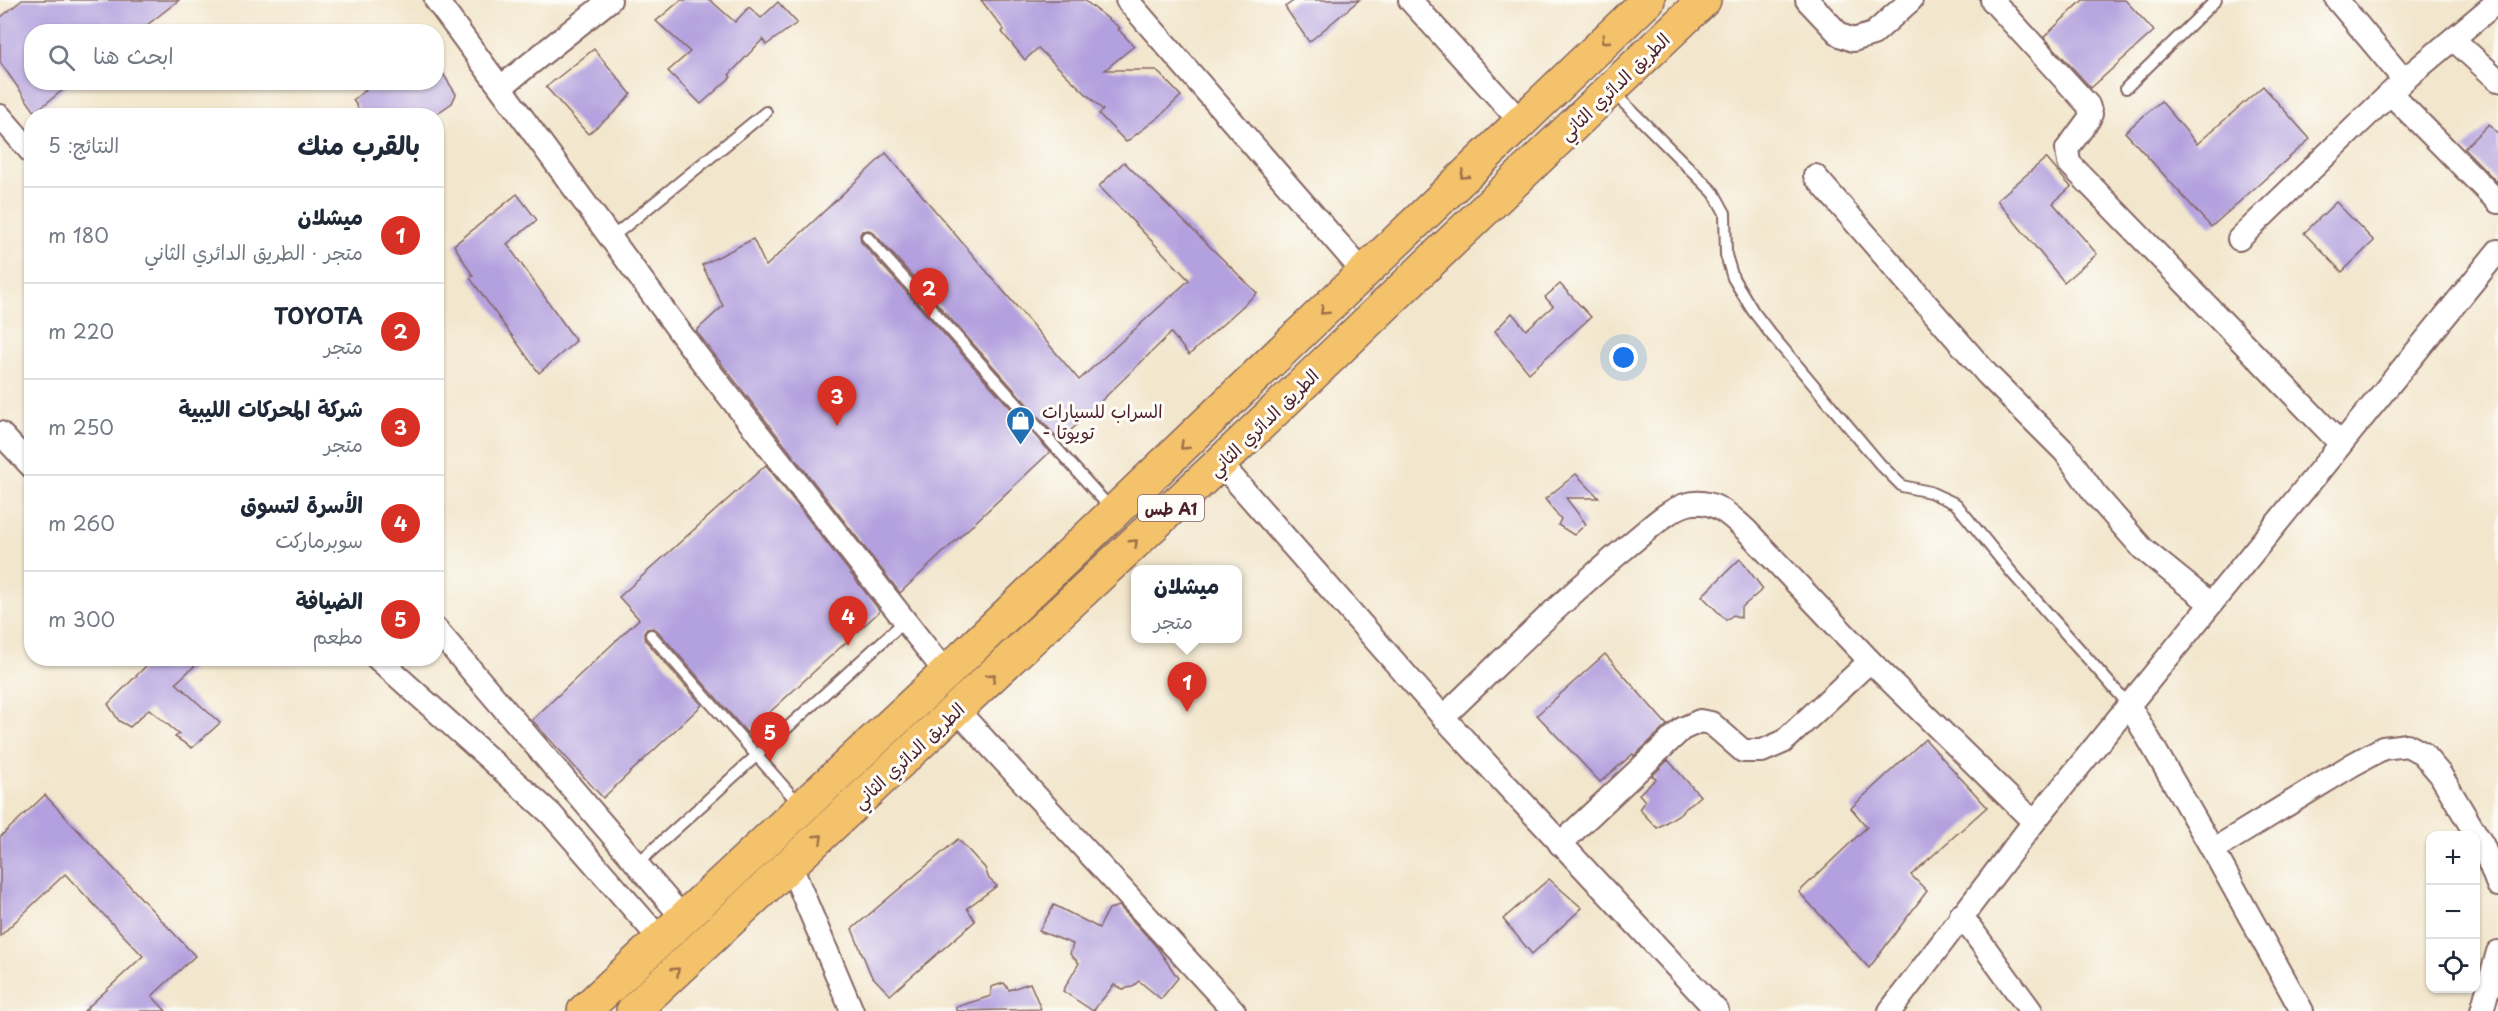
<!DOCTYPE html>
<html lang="ar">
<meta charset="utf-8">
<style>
body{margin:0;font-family:"Playpen Sans","Playpen Sans Arabic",sans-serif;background:#f2f2f3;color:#1f2937;direction:rtl}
.controls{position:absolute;right:18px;bottom:18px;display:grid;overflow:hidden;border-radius:12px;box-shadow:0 2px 4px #0004}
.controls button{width:54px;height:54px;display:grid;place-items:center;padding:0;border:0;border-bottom:2px solid #e0e1e3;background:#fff;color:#1f2937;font:30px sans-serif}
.you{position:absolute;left:1624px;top:358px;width:21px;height:21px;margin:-15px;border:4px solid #fff;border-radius:50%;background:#1a73e8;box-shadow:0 0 0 9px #1a73e833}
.badge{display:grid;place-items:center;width:39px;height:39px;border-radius:50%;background:#d93025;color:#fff;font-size:20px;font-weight:700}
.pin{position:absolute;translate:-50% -50px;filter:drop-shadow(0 2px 3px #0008)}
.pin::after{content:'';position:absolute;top:32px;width:21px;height:18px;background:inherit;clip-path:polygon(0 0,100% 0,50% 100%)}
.popup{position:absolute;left:1131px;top:565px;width:111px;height:78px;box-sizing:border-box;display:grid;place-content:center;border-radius:12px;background:#fff;filter:drop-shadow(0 2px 4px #0005);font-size:20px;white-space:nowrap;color:#747a83}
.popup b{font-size:22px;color:#1f2937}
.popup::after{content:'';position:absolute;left:50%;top:100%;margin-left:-12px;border:12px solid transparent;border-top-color:#fff}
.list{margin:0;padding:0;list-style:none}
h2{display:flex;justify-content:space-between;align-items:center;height:78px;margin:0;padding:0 24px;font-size:26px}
h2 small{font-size:20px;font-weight:400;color:#747a83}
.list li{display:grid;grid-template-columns:39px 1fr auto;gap:18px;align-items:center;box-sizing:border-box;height:96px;padding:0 24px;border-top:2px solid #e0e1e3}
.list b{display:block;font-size:22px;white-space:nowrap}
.list p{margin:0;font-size:20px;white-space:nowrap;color:#747a83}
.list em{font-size:20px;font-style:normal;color:#747a83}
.icon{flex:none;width:33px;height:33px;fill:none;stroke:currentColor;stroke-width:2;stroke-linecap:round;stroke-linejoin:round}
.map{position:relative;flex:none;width:2498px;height:1011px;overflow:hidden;direction:ltr}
.search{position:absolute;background:#fff;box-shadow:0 2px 4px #0004;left:24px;top:24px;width:420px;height:66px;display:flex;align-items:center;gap:15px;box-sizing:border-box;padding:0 21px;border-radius:24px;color:#747a83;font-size:22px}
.panel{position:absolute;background:#fff;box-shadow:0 2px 4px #0004;left:24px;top:108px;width:420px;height:558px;border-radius:24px;direction:rtl}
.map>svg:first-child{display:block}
</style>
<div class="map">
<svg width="2498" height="1011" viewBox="0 0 2498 1011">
<rect width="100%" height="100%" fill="#fdfcf7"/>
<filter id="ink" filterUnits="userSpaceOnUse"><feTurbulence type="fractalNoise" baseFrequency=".0167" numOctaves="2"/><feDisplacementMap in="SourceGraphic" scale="12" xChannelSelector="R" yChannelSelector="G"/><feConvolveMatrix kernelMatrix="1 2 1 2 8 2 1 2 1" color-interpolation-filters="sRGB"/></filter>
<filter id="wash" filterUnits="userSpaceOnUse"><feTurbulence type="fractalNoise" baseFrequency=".008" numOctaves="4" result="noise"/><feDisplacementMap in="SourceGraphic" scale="24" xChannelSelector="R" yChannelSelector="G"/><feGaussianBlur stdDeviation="1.35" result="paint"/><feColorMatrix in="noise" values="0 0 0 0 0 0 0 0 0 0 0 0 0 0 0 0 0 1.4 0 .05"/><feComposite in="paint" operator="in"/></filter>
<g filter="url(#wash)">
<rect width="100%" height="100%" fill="#f2e6cc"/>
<g id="blocks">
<g fill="#b3a0de">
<path d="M22 0H179L138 32H32V82H73L35 112 0 62V18Z"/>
<path d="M681 0H710L735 22 749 7 761 18 778 2 797 23 766 45 763 39 729 75 731 77 701 104 668 71 690 52 656 21Z"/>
<path d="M981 0H1084L1120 28 1118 29 1134 46 1105 70H1156L1181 96 1159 117 1126 142 1099 114 1103 110 1038 48 1025 60 1002 32 1004 30Z"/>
<path d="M1295 0H1359L1309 42 1285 7Z"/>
<path d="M2083 0H2125L2154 31 2091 88 2044 37Z"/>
<path d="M594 49 631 94 616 111 588 134 546 87Z"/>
<path d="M442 72 456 94 452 103 433 116H363L353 100 376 82H436V75Z"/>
<path d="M2263 86 2310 139 2211 227 2125 132 2161 101 2197 144Z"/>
<path d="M2489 124 2498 134V183L2464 148Z"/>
<path d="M886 153 1079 380 1189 280 1099 186 1124 162 1257 293 1189 355 1171 333 1060 441 873 232 869 230 862 231 860 235 861 242 1050 452 900 593 696 331 723 306 702 265 753 239 766 266Z"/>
<path d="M2046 158 2071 187 2053 203 2097 254 2064 282 1997 200Z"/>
<path d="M517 194 537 220 507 244 576 341 539 373 470 278 473 276 454 245Z"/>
<path d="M2336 202 2374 241 2342 272 2304 233Z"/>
<path d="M1560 284 1591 317 1529 373 1495 331 1512 313 1526 330 1553 306 1545 297Z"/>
<path d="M766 465 880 611 747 733 657 630 653 628 647 629 644 633 645 640 702 705 603 798 532 720 639 619 619 597Z"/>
<path d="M1576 474 1599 498H1566L1586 524 1574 535 1558 525 1561 519 1545 499Z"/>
<path d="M1740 559 1763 589 1741 608V618L1733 615 1726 620 1702 596Z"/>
<path d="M1605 654 1667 725 1634 756 1633 754 1600 782 1537 715Z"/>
<path d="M154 658H203L176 683 220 723 192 748 175 737 179 734 149 709 130 727 119 721 108 704Z"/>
<path d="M1925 739 1987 807 1911 875 1927 891 1869 968 1799 892 1867 827 1851 808Z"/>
<path d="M1668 760 1700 796 1678 815 1657 828 1639 809 1645 801 1639 794 1656 779 1652 776Z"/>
<path d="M45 795 195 956 152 996 166 1011H84L143 956 65 874 0 936V837Z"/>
<path d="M958 839 985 868 989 879 997 886 967 908 975 921 890 995 871 975 852 929Z"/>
<path d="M1549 879 1582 908 1532 954 1503 919Z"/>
<path d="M1054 905 1099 928 1109 909 1119 906 1156 946 1178 978 1161 999 1139 981 1132 987 1123 989 1114 985 1093 1011 1063 991 1079 963 1070 954 1073 944 1039 931Z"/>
<path d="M1004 983 1009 990 1030 983 1041 1009 956 1011V1007L991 996V987Z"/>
</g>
</g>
</g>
<g filter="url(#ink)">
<use href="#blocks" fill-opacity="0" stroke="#856563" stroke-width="1.5"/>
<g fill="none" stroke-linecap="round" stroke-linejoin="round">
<defs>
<g id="lane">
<path d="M2126 88 2216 0"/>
<path d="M1612 91 1714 193 1725 213 1726 255 1733 278 1753 311 1770 333 1880 464 1902 486 1930 492 1956 504 2012 573 2129 705"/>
<path d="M867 237 1112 510"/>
<path d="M611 238 766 112"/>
<path d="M651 635 800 805"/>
<path d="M637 864 906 620"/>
</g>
<g id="street">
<path d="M436 0 696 354 946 673"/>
<path d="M1127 0 1364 273"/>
<path d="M1410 0 1520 121"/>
<path d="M1807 0 1840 35 1853 40 1873 34 1911 0"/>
<path d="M1992 0 2088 105 2091 114 2089 119 2067 149 2069 163 2341 444"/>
<path d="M2337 0 2404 80"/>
<path d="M2453 39 2498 80"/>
<path d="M501 87 610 0"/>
<path d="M2391 94 2498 202"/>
<path d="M0 116 32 153"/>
<path d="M1815 176 1987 374 2065 452 2095 494 2143 549 2211 604"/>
<path d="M2239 239 2404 80 2498 1"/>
<path d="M0 433 32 467"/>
<path d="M1220 463 1443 717 1717 1011"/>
<path d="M436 629 683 918"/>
<path d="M377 658 551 814 660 939"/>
<path d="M2129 705 2218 859 2302 1011"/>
<path d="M957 710 1234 1011"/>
<path d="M1443 717C1506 657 1567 595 1635 540 1650 528 1669 509 1688 504 1713 498 1730 515 1747 531L1870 661 2034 822"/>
<path d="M1560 844 1682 729 1700 721 1711 723 1743 751H1762L1783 742 1870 661"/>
<path d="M2213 850 2352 765 2383 748 2407 745 2422 753 2440 774 2483 846 2498 885"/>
<path d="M790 864 852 1011"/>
<path d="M1961 915 2031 1011"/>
<path d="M1890 1011 2034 822 2498 251"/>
<path d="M2482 1011 2498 952"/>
</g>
<g id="highway">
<path d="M584 1011 946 673 1648 0"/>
<path d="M633 1011 1220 463 1704 0"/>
</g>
</defs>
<use href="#lane" stroke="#856563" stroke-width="14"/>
<use href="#street" stroke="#856563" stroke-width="26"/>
<use href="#highway" stroke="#856563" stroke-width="36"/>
<use href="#lane" stroke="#fff" stroke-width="10"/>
<use href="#street" stroke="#fff" stroke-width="22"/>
<use href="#highway" stroke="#f3c26a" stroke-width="33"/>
</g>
<defs><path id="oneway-chevron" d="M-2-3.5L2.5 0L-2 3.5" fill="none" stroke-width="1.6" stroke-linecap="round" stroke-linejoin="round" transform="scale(1.5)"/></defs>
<g stroke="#9e704a">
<use href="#oneway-chevron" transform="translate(1605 40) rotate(137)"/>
<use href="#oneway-chevron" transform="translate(1464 175) rotate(136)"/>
<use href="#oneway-chevron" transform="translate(1324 311) rotate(136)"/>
<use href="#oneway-chevron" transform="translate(1184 446) rotate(136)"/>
<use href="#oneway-chevron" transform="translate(1134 543) rotate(-43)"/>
<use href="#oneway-chevron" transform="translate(992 677) rotate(-43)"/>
<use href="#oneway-chevron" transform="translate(819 838) rotate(-43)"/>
<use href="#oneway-chevron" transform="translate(676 971) rotate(-43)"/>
</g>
</g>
<defs>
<symbol id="shop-pin" viewBox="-11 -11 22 30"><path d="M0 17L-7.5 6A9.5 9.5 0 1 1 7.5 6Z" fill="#1f6fb2" stroke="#fdfcf7"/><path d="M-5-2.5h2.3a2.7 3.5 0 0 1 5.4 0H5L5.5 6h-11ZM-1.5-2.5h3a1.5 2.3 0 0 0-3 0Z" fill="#fff"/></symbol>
</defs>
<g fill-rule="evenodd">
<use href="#shop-pin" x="1004" y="404" width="33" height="45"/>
</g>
<g text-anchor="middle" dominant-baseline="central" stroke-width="6" stroke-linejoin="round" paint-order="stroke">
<rect fill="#fdfcf7" stroke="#806168" stroke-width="1.5" x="1138" y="495" width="66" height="26" rx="4.5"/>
<g font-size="16" font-weight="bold" fill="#4a1f2b">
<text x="1171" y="508">طس A1</text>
</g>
<g font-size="18" fill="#4a1f2b" stroke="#fdfcf7">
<text transform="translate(1614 86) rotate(-44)">الطريق الدائري الثاني</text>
<text transform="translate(1263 422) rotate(-44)">الطريق الدائري الثاني</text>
<text transform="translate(908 755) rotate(-43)">الطريق الدائري الثاني</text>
</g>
<g font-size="18" fill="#4a1f2b" stroke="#fdfcf7" text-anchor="start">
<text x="1042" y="410">السراب للسيارات<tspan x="1042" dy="21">- تويوتا</tspan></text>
</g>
</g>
</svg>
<div class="controls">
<button>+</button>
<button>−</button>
<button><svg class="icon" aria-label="locate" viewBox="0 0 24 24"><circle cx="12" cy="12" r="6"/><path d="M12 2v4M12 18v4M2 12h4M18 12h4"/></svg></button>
</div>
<div class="you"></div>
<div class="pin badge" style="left:1187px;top:712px">1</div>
<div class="popup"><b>ميشلان</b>متجر</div>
<div class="pin badge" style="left:929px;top:318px">2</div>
<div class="pin badge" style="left:837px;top:426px">3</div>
<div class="pin badge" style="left:848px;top:646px">4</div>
<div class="pin badge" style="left:770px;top:762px">5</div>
<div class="search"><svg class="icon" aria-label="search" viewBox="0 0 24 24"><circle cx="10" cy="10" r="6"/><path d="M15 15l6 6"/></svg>ابحث هنا</div>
<section class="panel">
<h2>بالقرب منك<small>النتائج: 5</small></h2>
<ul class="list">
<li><span class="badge">1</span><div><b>ميشلان</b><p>متجر · الطريق الدائري الثاني</p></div><em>180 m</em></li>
<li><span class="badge">2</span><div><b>TOYOTA</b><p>متجر</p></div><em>220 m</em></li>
<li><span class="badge">3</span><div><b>شركة المحركات الليبية</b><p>متجر</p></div><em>250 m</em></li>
<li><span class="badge">4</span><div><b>الأسرة لتسوق</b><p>سوبرماركت</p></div><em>260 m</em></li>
<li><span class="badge">5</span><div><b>الضيافة</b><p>مطعم</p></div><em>300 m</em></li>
</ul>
</section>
</div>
